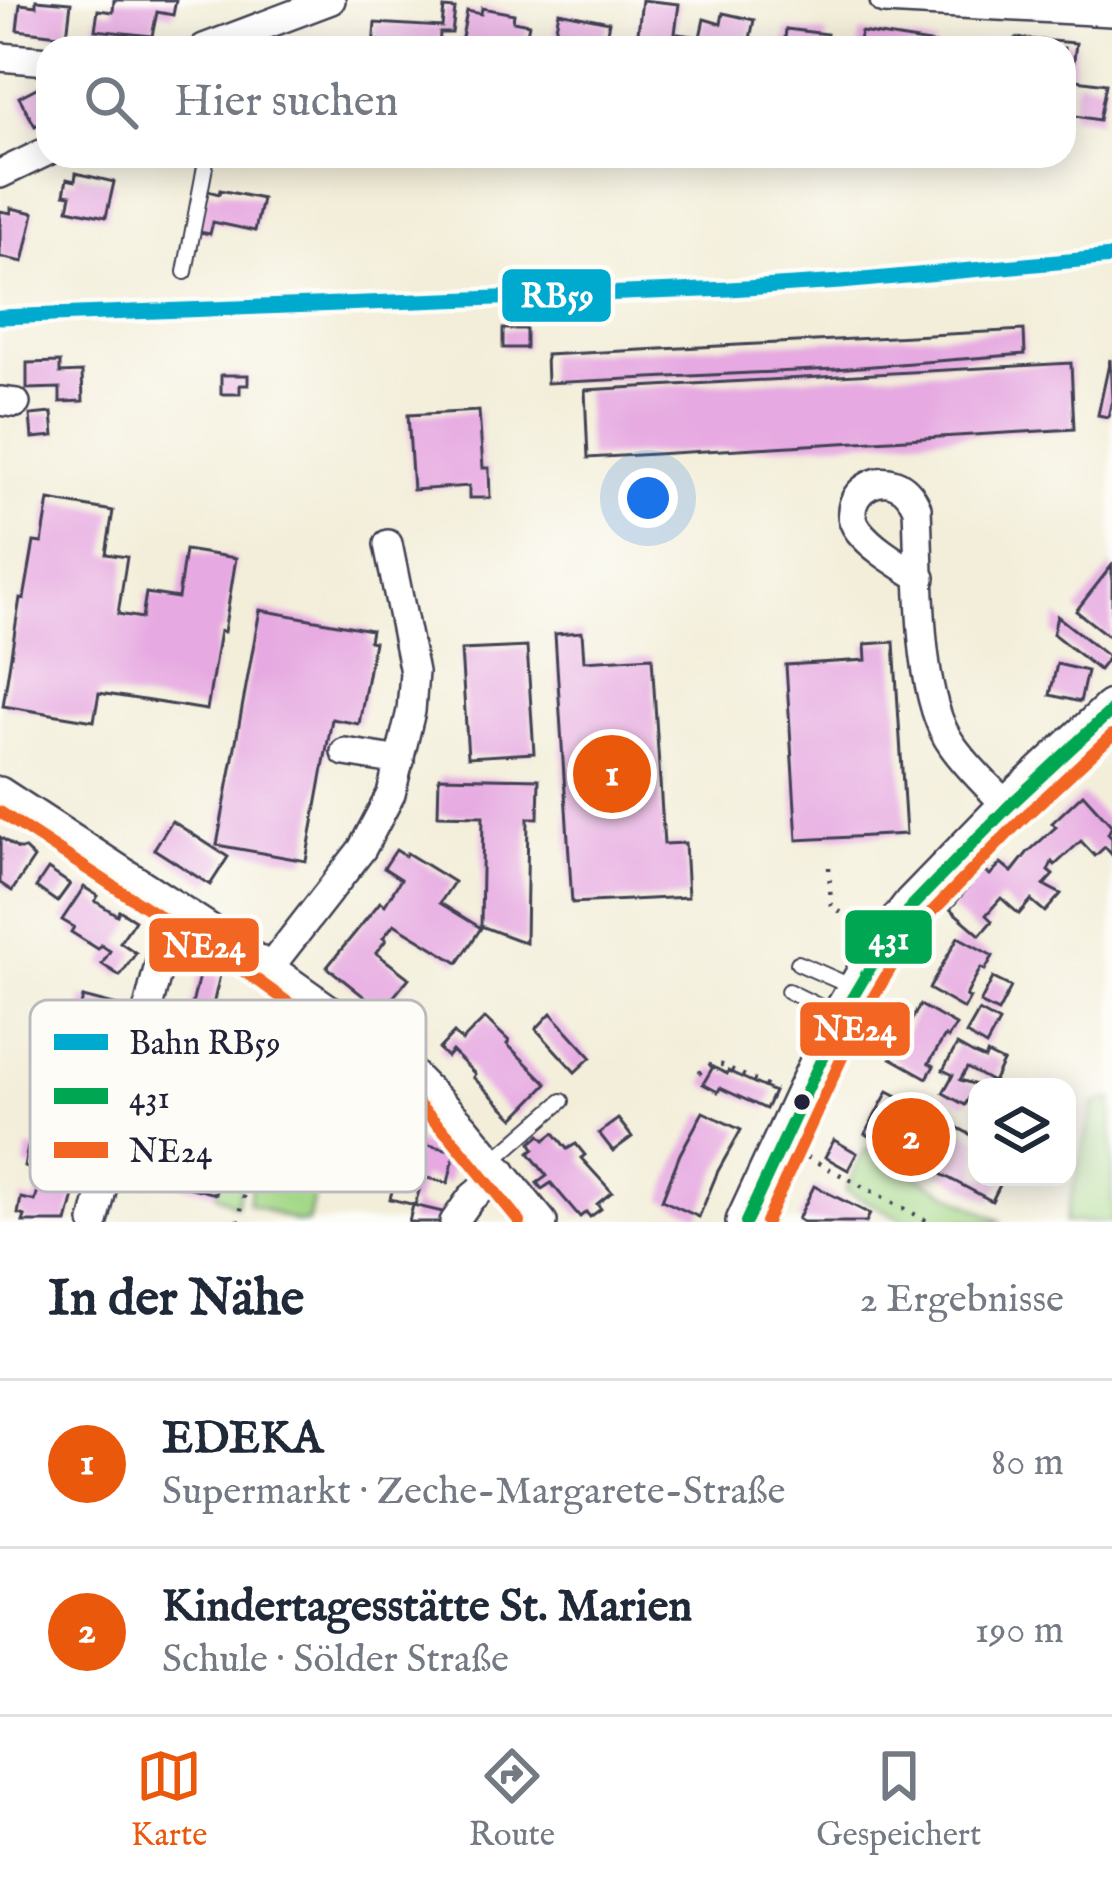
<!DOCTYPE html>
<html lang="de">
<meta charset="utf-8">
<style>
body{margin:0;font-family:"IM FELL English",serif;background:#f6f6f7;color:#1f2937}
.controls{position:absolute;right:36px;bottom:36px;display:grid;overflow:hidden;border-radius:24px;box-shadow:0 6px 30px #0003}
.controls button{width:108px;height:108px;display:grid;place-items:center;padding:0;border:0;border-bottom:3px solid #e0e1e3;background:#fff;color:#1f2937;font:60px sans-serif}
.you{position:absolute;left:648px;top:498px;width:42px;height:42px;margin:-30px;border:9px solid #fff;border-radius:50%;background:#1a73e8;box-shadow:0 0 0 18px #1a73e833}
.badge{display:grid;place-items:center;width:78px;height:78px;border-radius:50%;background:#ea580c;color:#fff;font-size:39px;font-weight:700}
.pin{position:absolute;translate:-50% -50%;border:6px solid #fff;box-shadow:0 3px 12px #0006}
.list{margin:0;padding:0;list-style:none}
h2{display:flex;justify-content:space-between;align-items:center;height:156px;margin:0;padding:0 48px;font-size:51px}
h2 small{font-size:39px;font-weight:400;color:#747a83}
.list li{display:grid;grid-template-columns:78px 1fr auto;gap:36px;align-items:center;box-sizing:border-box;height:168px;padding:0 48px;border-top:3px solid #e0e1e3}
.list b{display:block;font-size:45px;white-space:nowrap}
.list p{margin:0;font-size:39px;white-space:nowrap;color:#747a83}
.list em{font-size:39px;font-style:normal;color:#747a83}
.icon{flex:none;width:66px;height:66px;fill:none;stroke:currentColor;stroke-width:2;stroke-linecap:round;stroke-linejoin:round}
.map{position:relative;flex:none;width:1112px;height:1222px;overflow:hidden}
.search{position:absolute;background:#fff;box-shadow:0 6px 30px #0003;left:36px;right:36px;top:36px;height:132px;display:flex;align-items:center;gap:30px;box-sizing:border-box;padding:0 42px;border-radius:36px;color:#747a83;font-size:45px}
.sheet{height:492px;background:#fff}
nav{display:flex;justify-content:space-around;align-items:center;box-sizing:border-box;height:168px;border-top:3px solid #e0e1e3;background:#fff;font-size:33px;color:#747a83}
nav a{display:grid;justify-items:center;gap:6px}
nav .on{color:#ea580c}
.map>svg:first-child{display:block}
</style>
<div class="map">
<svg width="1112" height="1222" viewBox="0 0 1112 1222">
<rect width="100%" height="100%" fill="#fdfcf7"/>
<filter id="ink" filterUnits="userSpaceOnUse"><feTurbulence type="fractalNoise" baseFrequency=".00833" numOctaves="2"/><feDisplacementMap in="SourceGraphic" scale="24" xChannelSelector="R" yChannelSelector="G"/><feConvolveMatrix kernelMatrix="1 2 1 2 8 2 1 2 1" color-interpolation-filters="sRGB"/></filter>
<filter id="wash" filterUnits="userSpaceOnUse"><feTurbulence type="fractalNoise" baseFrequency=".004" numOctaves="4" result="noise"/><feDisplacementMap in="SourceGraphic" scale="48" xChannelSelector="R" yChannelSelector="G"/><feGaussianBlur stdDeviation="2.7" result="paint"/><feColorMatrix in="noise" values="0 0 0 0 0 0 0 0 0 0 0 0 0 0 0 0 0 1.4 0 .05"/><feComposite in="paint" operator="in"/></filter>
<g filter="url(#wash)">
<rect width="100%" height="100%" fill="#f3eed9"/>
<g fill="#a4d889" stroke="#637d62" stroke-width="3">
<path d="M224 1054 260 1063 256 1081 268 1085 236 1206 216 1194 225 1158 220 1156 240 1076 219 1070Z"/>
<path d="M274 1087 336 1100 308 1222H297L248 1203Z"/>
<path d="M1112 1099V1222H1065L1094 1104Z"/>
<path d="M865 1149 1002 1222H908L845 1191Z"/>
</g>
<g id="blocks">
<g fill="#e6a9e1">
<path d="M36 0 71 3 67 36 17 30 20 4 36 6Z"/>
<path d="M114 0H176L173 15 157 12 152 36 95 30 98 10 113 12Z"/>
<path d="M642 0 679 4 673 48H636Z"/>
<path d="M444 8 455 9 452 33H440L439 48H373L375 23 442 27Z"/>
<path d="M482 8 514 14 513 21 529 24 524 48H460L467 11 481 14Z"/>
<path d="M559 12 609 22 604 48H552Z"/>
<path d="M723 13 754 20 748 48H677L678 34 700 37 704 19 721 24Z"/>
<path d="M786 29 827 34 825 48H784Z"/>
<path d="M861 32 936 44 935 48H857Z"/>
<path d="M1016 38 1076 43 1072 76H1064V48H1015Z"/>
<path d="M1077 80 1106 84 1099 120 1070 115Z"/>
<path d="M48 82V119L35 126 19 97Z"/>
<path d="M76 173 114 182 106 217 68 209 71 195 64 194 67 179 75 181Z"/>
<path d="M220 190 262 199 255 231 213 222 210 234 199 232 208 191 219 194Z"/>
<path d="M11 208 34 213 23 262 0 257V211L11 213Z"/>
<rect x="503" y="329" width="23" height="19"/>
<path d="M1024 330 1025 354 835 369 547 383 546 355Z"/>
<path d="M1110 359 1112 400 1108 417 1098 415Z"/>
<path d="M60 362V373L82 372 83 401 60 402V388L27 389V363Z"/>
<path d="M1071 363 1074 429 588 458 585 390Z"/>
<path d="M221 375H248V385H240V394H221Z"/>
<path d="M479 411 483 468H489L490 498H469V486L413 490 408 415Z"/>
<path d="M52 413 54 436 32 438 30 415Z"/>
<path d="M49 500 113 511 106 554 127 557 118 614 142 618 146 593 178 598 185 550 236 558 224 632 220 631 207 710 99 693 94 721 3 706 20 598 24 599 34 542 42 543Z"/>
<path d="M1112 565V639L1076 611Z"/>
<path d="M260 610 371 630 369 641 374 642 359 724 332 719 306 861 217 845Z"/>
<path d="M1057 616 1109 657 1099 670 1053 634Z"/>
<path d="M582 632 584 661 652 657 664 844 685 843 688 897 572 903 555 634Z"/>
<path d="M894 642 906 834 797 840 786 665 866 660 865 644Z"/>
<path d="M527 647 534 753 468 757 461 650Z"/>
<path d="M1057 664 1087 671 1080 702 1050 695Z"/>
<path d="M439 777 539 779 538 818H528L526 943 481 926 483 816 438 815Z"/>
<path d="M1083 794 1112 826 1108 834 1112 838V855L1105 847 1095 856 1081 841 1055 865 1052 862 1048 871 1053 875 1044 885 1061 894 1045 912 1031 900 1019 914 1001 898 986 915 992 921 980 935 950 909 983 870 990 875 1001 863 1012 872 1027 853 1056 827 1052 823Z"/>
<path d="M172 821 228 857 210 885 154 849Z"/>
<path d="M0 837 18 849H25L34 858 12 891 0 883Z"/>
<path d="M396 850 405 856 407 853 454 882 440 903 481 928 458 963 394 924 383 938 386 940 376 953 409 978 382 1011 327 967 377 906 380 902 385 905 401 879 384 868Z"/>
<path d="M48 869 70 884 57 902 36 887Z"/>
<path d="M84 887 98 896 95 901 117 915 119 910 135 920 120 942 136 953 120 976 102 964 110 951 101 945 98 949 71 932 74 927 62 920Z"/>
<path d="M958 937 993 956 985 970 981 968 974 980 966 996 970 998 964 1009 929 989Z"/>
<path d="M200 971 220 975 206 1035 186 1030Z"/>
<path d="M993 978 1011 987 998 1012 980 1003Z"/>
<path d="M83 997 122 1007 114 1037 119 1038 116 1047 112 1046 110 1055 60 1042 65 1023 76 1025Z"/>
<path d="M920 1005 956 1025 948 1038 945 1036 929 1063 934 1066 927 1078 891 1058Z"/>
<path d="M979 1011 999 1022 986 1046 966 1034Z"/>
<path d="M551 1013 591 1057 575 1072 536 1029Z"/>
<path d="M485 1018 509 1041 507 1044 547 1084 514 1118 473 1077 475 1074 452 1051 447 1057 439 1049 454 1033 462 1041Z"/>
<path d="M189 1045 212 1050 208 1068 240 1075 220 1156 225 1157 216 1194 149 1178 158 1140 172 1143 176 1128 169 1127Z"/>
<path d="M957 1045 973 1054 985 1059 987 1054 1003 1062 993 1082 967 1068 960 1080 976 1085 965 1105 943 1093 953 1075 943 1070Z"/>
<path d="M713 1067 727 1074 728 1071 774 1092 766 1109 720 1088 718 1092 703 1084Z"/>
<path d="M888 1091 977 1138V1177H1004L992 1201 865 1134Z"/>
<path d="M703 1112 741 1130 718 1171 699 1217 662 1200 680 1154Z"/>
<path d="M618 1119 632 1137 613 1151 599 1133Z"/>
<path d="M554 1133 567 1149 576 1144 585 1155 581 1158 612 1192 597 1204 601 1209 590 1217 586 1212 580 1217 551 1183 542 1189 537 1183 547 1176 529 1153 534 1149 531 1143 540 1135 545 1140Z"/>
<path d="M405 1140 455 1151 448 1183 423 1177 415 1205 390 1199Z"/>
<path d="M834 1140 857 1153 848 1170 825 1157Z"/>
<path d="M28 1147 83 1162 67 1222H23L25 1216 18 1214 21 1198 35 1201 43 1171 24 1166Z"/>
<path d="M814 1186 870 1214 866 1222H803L798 1219Z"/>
<path d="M413 1205 447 1213 445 1222H409Z"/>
</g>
</g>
</g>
<g filter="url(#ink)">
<use href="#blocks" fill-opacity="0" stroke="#414153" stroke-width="3"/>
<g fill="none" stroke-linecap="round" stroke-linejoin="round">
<defs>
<g id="service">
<path d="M185 272 207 156"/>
<path d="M798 963 855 988"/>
<path d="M788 991 837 1015"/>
<path d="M493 1161 562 1101"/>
</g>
<g id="minor">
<path d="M884 0 1112 12"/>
<path d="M204 48 331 0"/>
<path d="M0 57 48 61"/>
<path d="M0 174 48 151"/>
<path d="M0 401 16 403"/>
<path d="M921 578C901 565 874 550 859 531 831 496 894 453 917 508 920 571 916 696 952 745 968 768 989 787 1008 807"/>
<path d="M345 752 400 761"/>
<path d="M0 791 270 967 358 1029 404 1065 465 1127 543 1222"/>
<path d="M270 967 362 849 391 794 411 711 414 672 388 544"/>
<path d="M94 1222 169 925 177 906"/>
<path d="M454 1222 471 1198 502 1171"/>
</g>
<path id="secondary" d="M746 1222 841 1017 887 939 913 905 1008 807 1112 710"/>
</defs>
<use href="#service" stroke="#414153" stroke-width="18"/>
<use href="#minor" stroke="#414153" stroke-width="32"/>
<use href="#secondary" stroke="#414153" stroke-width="44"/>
<g stroke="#414153" stroke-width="4.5" stroke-dasharray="3 9" stroke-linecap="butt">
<path d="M829 867 831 906 859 924"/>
<path d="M165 1046 199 1038 219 1040"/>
<path d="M699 1073 712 1064 722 1065 775 1090"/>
<path d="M145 1130 163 1134"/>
<path d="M807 1157 929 1222"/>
<path d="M238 1222 271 1086 285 1076"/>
</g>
<use href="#service" stroke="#fff" stroke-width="14"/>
<use href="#minor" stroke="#fff" stroke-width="27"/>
<use href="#secondary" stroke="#fff" stroke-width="39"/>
<defs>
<path id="bus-1" d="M746 1222 841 1017 887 939 913 905 1008 807 1112 710"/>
<g id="bus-2">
<path d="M0 812 260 982 392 1078 452 1139 520 1222"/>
<path d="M766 1222 857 1025 902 949 927 917 1021 820 1112 735"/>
</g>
</defs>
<use href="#bus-1" stroke="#fdfcf7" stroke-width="21"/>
<use href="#bus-2" stroke="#fdfcf7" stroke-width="21"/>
<use href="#bus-1" stroke="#00a651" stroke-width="12"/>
<use href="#bus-2" stroke="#f26522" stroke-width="12"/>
<defs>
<path id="rail-1" d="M0 317 729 289 841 282 1112 257"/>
</defs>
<use href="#rail-1" stroke="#fdfcf7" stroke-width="24"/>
<use href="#rail-1" stroke="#00a9ce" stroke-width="15"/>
</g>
</g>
<circle fill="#22223b" stroke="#fdfcf7" stroke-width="4.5" cx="802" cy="1102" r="10"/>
<rect x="30" y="1000" width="396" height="192" rx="18" fill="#fdfcf7" stroke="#bbbbbf" stroke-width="3"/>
<rect x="54" y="1034" width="54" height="16" fill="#00a9ce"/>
<rect x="54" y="1088" width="54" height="16" fill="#00a651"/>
<rect x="54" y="1142" width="54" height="16" fill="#f26522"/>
<g font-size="33" fill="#22223b">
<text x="129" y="1054">Bahn RB59</text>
<text x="129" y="1108">431</text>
<text x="129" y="1162">NE24</text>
</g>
<g stroke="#fdfcf7" stroke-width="4.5">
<rect x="500" y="267" width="113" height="57" rx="12" fill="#00a9ce"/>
<rect x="843" y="908" width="91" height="58" rx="12" fill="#00a651"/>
<rect x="147" y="916" width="114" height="58" rx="12" fill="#f26522"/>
<rect x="798" y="1000" width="114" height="58" rx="12" fill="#f26522"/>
</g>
<g font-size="33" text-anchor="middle" font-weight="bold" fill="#fff">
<text x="557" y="307">RB59</text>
<text x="889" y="949">431</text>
<text x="204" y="957">NE24</text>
<text x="855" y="1040">NE24</text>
</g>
</svg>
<div class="controls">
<button><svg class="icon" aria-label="layers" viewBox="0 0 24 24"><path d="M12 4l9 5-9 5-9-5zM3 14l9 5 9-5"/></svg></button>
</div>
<div class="you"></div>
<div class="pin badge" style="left:612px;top:774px">1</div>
<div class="pin badge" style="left:911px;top:1137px">2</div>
<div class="search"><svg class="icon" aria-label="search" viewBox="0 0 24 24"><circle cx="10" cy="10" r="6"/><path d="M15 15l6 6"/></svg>Hier suchen</div>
</div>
<section class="sheet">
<h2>In der Nähe<small>2 Ergebnisse</small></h2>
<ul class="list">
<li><span class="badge">1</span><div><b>EDEKA</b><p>Supermarkt · Zeche-Margarete-Straße</p></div><em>80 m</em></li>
<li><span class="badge">2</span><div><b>Kindertagesstätte St. Marien</b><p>Schule · Sölder Straße</p></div><em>190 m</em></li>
</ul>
</section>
<nav>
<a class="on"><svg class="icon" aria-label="map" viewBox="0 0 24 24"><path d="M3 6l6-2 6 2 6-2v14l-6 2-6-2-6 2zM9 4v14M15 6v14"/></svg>Karte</a>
<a><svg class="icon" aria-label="directions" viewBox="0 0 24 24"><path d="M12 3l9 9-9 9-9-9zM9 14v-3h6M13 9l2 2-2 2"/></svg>Route</a>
<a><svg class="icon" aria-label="saved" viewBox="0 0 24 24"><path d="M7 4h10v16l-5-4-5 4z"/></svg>Gespeichert</a>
</nav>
